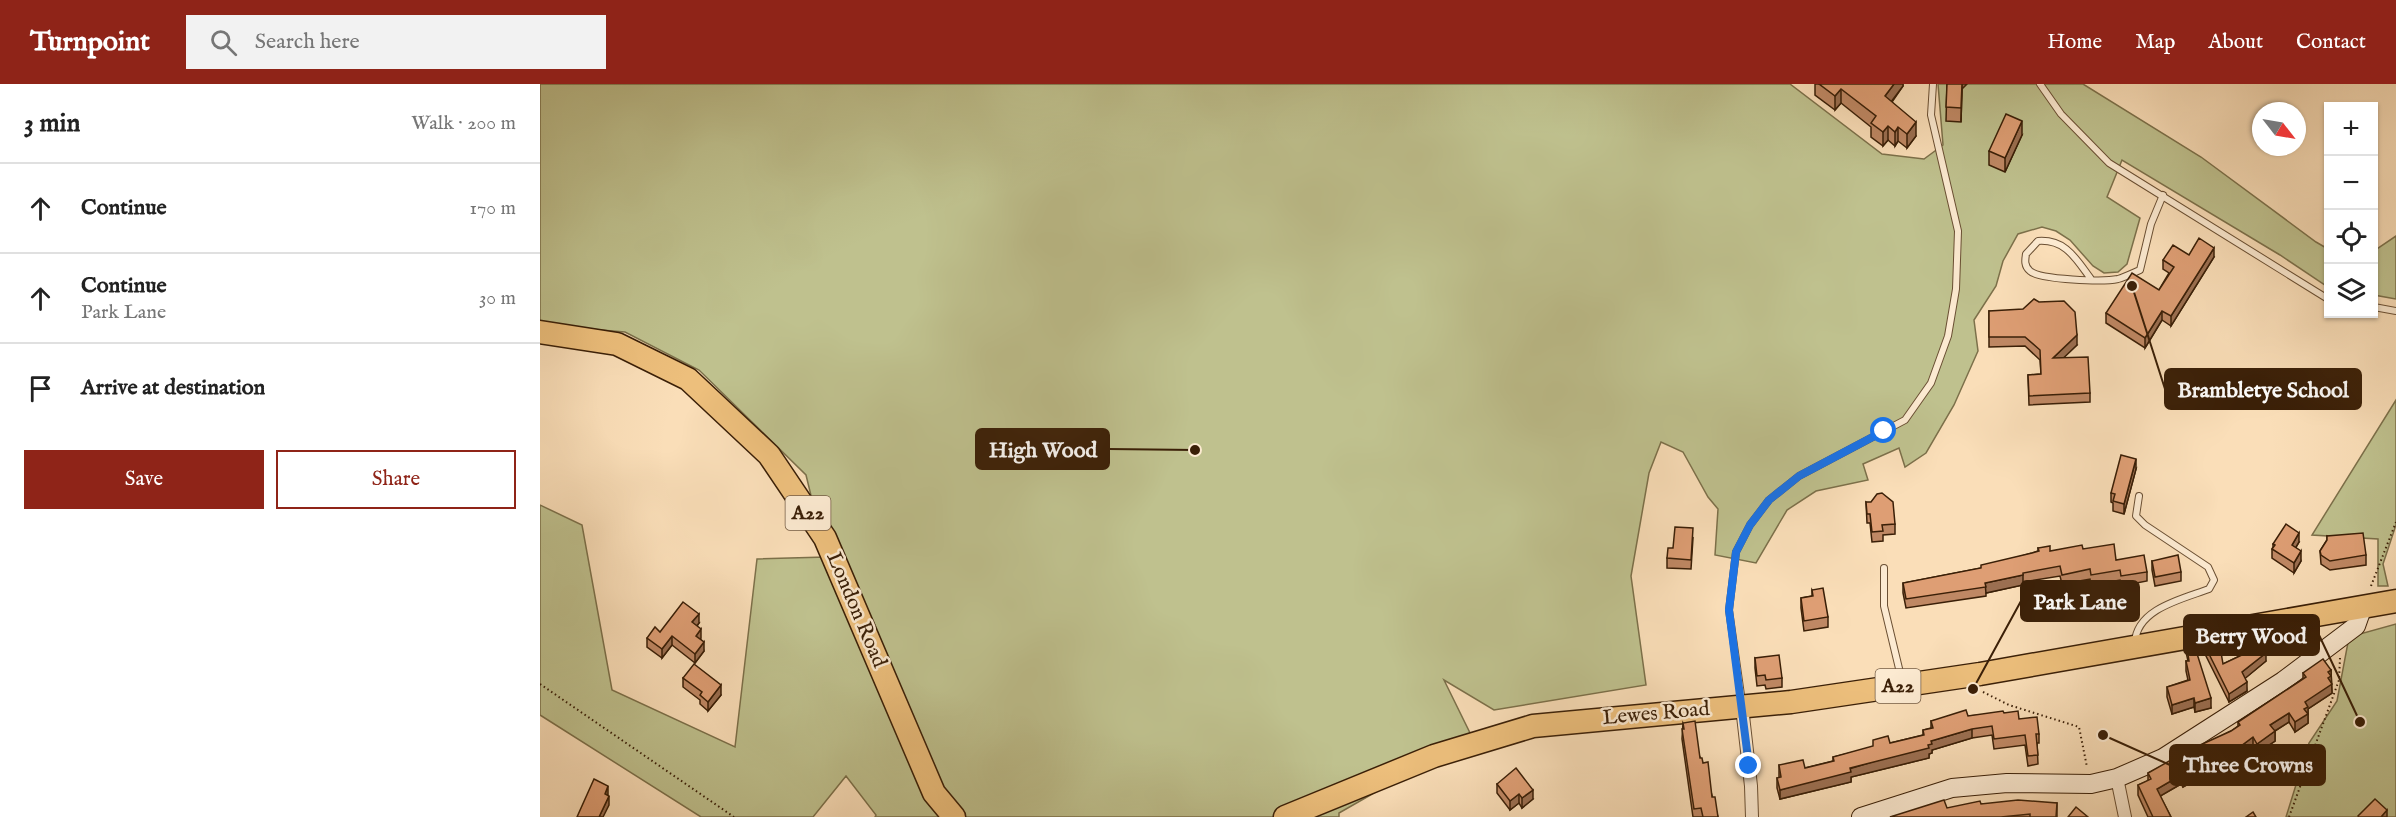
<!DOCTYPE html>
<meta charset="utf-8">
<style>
body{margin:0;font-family:"IM FELL English",serif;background:#f2f2f2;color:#222}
.controls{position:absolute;right:18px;top:18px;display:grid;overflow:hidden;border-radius:0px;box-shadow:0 2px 4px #0004}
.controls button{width:54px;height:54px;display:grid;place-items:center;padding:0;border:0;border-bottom:2px solid #e0e0e0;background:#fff;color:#222;font:30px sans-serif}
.compass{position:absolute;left:1712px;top:18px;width:54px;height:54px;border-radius:50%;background:#fff;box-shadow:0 2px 4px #0004;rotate:121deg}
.stop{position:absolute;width:18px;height:18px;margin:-14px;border:4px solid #1a73e8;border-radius:50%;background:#fff}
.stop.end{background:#1a73e8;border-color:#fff;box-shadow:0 2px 6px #0008}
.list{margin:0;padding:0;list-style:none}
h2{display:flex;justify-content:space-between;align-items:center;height:78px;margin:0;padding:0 24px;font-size:26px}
h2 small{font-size:20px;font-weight:400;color:#767676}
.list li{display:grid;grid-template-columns:39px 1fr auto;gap:18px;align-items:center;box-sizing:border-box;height:90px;padding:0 24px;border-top:2px solid #e0e0e0}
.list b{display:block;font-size:22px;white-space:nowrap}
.list p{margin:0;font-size:20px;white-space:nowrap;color:#767676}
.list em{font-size:20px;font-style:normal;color:#767676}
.actions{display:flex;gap:12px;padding:18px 24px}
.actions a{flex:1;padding:14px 0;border:2px solid #8f2418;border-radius:0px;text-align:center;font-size:21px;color:#8f2418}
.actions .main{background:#8f2418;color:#fff}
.icon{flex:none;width:33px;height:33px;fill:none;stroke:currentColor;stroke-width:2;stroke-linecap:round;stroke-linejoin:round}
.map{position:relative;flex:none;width:1856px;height:733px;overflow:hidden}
header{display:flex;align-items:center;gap:36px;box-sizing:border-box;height:84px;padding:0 30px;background:#8f2418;color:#fff}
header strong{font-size:28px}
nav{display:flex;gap:33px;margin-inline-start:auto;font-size:21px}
.search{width:420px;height:54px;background:#f2f2f2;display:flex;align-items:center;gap:15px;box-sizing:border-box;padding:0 21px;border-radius:0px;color:#767676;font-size:22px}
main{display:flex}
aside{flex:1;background:#fff}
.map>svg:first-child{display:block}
</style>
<header>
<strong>Turnpoint</strong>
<div class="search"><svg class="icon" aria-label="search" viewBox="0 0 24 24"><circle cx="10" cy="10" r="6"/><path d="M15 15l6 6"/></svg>Search here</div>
<nav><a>Home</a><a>Map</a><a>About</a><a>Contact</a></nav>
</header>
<main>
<aside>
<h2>3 min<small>Walk · 200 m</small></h2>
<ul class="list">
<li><svg class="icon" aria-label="ahead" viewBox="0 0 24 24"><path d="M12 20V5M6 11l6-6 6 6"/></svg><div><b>Continue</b></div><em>170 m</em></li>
<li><svg class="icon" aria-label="ahead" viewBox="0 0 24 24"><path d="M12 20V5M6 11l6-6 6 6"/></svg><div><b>Continue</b><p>Park Lane</p></div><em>30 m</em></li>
<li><svg class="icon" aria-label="arrive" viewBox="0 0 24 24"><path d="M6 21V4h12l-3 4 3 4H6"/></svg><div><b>Arrive at destination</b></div></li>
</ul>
<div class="actions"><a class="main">Save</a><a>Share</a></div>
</aside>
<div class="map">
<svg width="1856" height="733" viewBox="0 0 1856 733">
<rect width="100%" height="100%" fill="#fadeb8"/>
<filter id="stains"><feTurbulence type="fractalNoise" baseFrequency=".00333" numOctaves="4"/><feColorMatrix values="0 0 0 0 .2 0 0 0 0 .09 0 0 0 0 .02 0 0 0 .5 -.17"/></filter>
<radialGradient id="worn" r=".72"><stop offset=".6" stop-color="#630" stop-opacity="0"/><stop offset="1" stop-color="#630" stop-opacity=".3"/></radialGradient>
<g fill="#bfc18e" stroke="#7c704a" stroke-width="1.5">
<path d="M0 0H1250L1342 70 1384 75 1403 61 1398 0H1543L1661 73 1776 158 1788 165V203L1740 171 1582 76 1567 113 1600 134 1587 180 1578 188 1564 189 1553 182 1530 156 1516 147 1502 143 1478 150 1463 177 1456 202 1434 236 1438 267 1414 321 1386 369 1365 383 1359 364 1323 380 1328 396 1276 407 1247 426 1216 479 1175 471 1178 425 1168 413 1143 368 1121 358 1109 389 1091 492 1106 601 954 626 904 596 932 653 799 729V733H335L336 731 306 692 273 733H161L0 631V421L42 441 72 606 195 663 217 475 286 473 266 391 159 286 85 248 0 241Z"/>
<path d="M1856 152V215L1834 211V167Z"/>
<path d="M1856 316V441L1843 480 1848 502H1838V455L1772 451Z"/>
<path d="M1856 540V733H1746L1769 659 1797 617 1809 553Z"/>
</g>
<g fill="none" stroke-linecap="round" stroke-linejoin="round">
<defs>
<g id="lane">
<path d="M1500 0 1521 30 1569 79 1788 215"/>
<path d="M1551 195C1536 175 1526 155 1498 157L1486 170C1485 176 1484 182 1490 187 1500 196 1564 198 1578 195 1585 193 1593 189 1600 186L1611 140 1623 111"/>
<path d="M1834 223 1856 227"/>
<path d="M1344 484V522L1362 597"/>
<path d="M1595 559C1596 525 1642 515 1669 505L1674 496 1668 483 1605 441 1596 432 1599 412"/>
<path d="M1202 618 1189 526 1196 468 1210 441 1229 416 1259 392 1365 336 1391 299 1408 252 1416 205 1418 147 1391 31 1393 0"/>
</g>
<g id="street">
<path d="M1202 623 1211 702 1212 733"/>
<path d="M1577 694 1585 733"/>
</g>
<path id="secondary" d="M1321 733 1412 704 1467 699 1551 700 1577 694 1623 674 1743 597 1816 542 1822 525"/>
<g id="highway">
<path d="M0 248 77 260 148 295 229 371 285 454 394 709 414 733"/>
<path d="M745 733 894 672 993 642 1251 618 1440 590 1856 517"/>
</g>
</defs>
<use href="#lane" stroke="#6a4f33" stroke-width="8"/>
<use href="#street" stroke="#6a4f33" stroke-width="14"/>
<use href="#secondary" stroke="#3a1f07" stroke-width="20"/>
<use href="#highway" stroke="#3a1f07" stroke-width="25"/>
<g stroke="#3a1f07" stroke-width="2" stroke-dasharray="1.5 3" stroke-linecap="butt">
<path d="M1831 502 1856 438"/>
<path d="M0 600 194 733"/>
<path d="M1443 608 1469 621 1539 643 1547 683"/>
<path d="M1749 733 1799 596 1800 574"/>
</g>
<use href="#lane" stroke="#fcead1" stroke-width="6"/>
<use href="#street" stroke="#fcead1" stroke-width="12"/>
<use href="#secondary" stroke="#fcead1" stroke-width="18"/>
<use href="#highway" stroke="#edbf7c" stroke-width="22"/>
</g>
<g fill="#bf8864" stroke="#3a1f07" stroke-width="1.5">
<path d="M1275 0H1363V2L1352 18 1376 52 1367 64 1358 57 1355 62 1348 56 1343 62 1331 53V43L1301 19 1295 26 1275 11Z"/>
<path d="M1407 0 1422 5 1421 38 1406 37Z"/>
<path d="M1482 51 1465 88 1449 81V67Z"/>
<path d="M1649 171 1674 173 1631 242 1622 236 1605 264 1566 239V229L1619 206 1629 189 1623 185V176Z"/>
<path d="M1449 227 1537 261 1523 274 1550 309V318L1489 321 1488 291 1501 290 1500 276 1485 262 1449 263Z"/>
<path d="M1596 385 1584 430 1573 427V419L1571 418V409Z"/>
<path d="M1326 418 1355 440V450L1343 451V457L1332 458 1330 439H1327Z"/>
<path d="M1787 452 1826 471V481L1790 486 1781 480 1780 467 1787 456Z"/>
<path d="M1153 454 1151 485 1127 484V474L1133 464Z"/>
<path d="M1759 458 1756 463 1761 477 1754 489 1732 474V465L1733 463V460Z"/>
<path d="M1498 464 1510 467 1543 465 1576 476 1607 488V497L1581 502 1580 496 1551 501 1550 495 1522 500 1520 492 1483 498V501L1446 509V512L1366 524 1363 509V499L1441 484 1492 469 1498 467Z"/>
<path d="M1612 477 1641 488V497L1615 502 1612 486Z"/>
<path d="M1272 506 1288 533V543L1264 547 1261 524V514L1272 512Z"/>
<path d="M159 539 157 542 164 567 155 579 132 561 122 574 107 563V554L120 548Z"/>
<path d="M1700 552 1714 554 1726 577 1705 594 1707 607 1689 618 1664 568V560L1683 580 1702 571 1700 561Z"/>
<path d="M1646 558 1671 624 1655 628 1654 623 1632 630 1627 613V603L1648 596 1646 587V577H1648L1646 568Z"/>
<path d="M1215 574 1242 594V603L1226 605 1225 601 1217 602 1215 584Z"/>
<path d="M1791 586 1792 609 1768 625V639L1755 648 1749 638 1735 647V657L1717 669 1713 663 1700 672V679L1672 693 1670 688 1643 703 1641 700 1620 712 1631 733H1608L1598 711V701L1608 697V689L1691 647 1698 642V638L1763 595V589Z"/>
<path d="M143 594 181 611 168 627 160 620V616L143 603Z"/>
<path d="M1464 629 1479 635 1499 650V659H1497L1498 680 1488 682 1485 661 1454 665 1452 651 1432 654 1392 666V669L1389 670V674L1311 693V698L1240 715 1237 704V694H1239V681L1265 684 1293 677V673L1383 651V646L1391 644V637L1428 632Z"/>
<path d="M1143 639 1163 679 1178 733H1153L1142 655Z"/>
<path d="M957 700 993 715 982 724 979 719 970 726 957 709Z"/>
<path d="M1517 719V733H1350L1441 720Z"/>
</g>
<g fill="#9b6f51" stroke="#3a1f07" stroke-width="1.5">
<path d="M1354 0H1363V2L1345 26V12Z"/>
<path d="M1422 0H1427L1422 5 1421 38Z"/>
<path d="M1301 5V19L1295 26V12Z"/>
<path d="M1482 37V51L1465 88V74Z"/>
<path d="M1376 38V52L1367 64V50Z"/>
<path d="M1348 42V56L1343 62V48Z"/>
<path d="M1358 43V57L1355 62V48Z"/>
<path d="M1674 164V173L1631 242V232Z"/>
<path d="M1622 227V236L1605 264V254Z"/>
<path d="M1537 251V261L1513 284V274Z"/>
<path d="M1596 375V385L1584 430V420Z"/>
<path d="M1759 449V458L1752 470V461Z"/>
<path d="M1761 467V477L1754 489V479Z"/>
<path d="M1483 491V501L1446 509 1445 499Z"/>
<path d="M159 530V539L152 548V538Z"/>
<path d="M161 545V554L156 561V552Z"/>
<path d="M132 552V561L122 574V565Z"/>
<path d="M164 558V567L155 579V570Z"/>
<path d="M1726 569V577L1702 597V588Z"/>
<path d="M1791 586 1792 609 1768 625V639L1755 648V638L1764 625 1765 618 1788 588Z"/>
<path d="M1707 598V607L1689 618V610Z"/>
<path d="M181 601V611L168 627V618Z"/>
<path d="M1654 614V623L1632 630V621Z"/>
<path d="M1671 614V624L1655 628V619Z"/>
<path d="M1749 629V638L1730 650V641Z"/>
<path d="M1432 645V654L1392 666V669L1389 670V674L1311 693V698L1240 715V706L1388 661 1391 657Z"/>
<path d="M1735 647V657L1717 669V660Z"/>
<path d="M1713 653V663L1700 672V679L1672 693V684Z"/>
<path d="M1670 679V688L1643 703V694Z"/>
<path d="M1641 691V700L1617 714V705Z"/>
<path d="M68 702V711L65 710Z"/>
<path d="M993 706V715L982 724V714Z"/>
<path d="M979 710V719L970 726V717Z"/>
<path d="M69 712V721L63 733H59Z"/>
<path d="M1847 726V733H1841Z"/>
</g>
<g fill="#de9e74" stroke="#3a1f07" stroke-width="1.5">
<path d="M1279 0H1354L1345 12 1376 38 1367 50 1358 43 1355 48 1348 42 1343 48 1331 39 1336 32 1301 5 1295 12Z"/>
<path d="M1407 0H1422L1421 24 1406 23Z"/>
<path d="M1466 30 1482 37 1465 74 1449 67Z"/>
<path d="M1659 154 1674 164 1631 232 1622 227 1605 254 1566 229 1592 189 1619 206 1634 183 1623 176 1633 161 1649 171Z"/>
<path d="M1494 215 1499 218 1524 217 1535 228 1537 251 1513 274 1548 273 1550 309 1489 312 1488 291 1501 290 1500 266 1485 253H1449V227L1483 225Z"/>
<path d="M1581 371 1596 375 1584 420 1573 417 1575 410 1571 409Z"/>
<path d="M1342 409 1353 418 1355 440 1342 441 1343 447 1332 448 1330 430H1327L1326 418H1331L1337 410Z"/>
<path d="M1746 440 1759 449 1752 461 1761 467 1754 479 1732 465 1735 461 1733 460Z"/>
<path d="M1135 443 1153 444 1151 476 1127 474 1128 464H1133Z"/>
<path d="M1823 449 1826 471 1790 477 1781 471 1780 467 1787 456V452Z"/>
<path d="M1574 460 1576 476 1604 471 1607 488 1581 492 1580 486 1551 491 1550 485 1522 491 1520 482 1483 489V491L1445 499 1446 503 1366 515 1363 499 1441 484V481L1492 469 1499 467 1498 464 1510 462V467L1542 461 1543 465Z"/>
<path d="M1638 471 1641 488 1615 493 1612 477Z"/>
<path d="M1283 504 1288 533 1264 537 1261 514 1273 512 1272 506Z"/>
<path d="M143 518 159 530 152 538 161 545 156 552 164 558 155 570 132 552 122 565 107 554 115 543 120 548Z"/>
<path d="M1713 549 1714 554 1726 569 1702 588 1707 598 1689 610 1664 560 1679 557 1683 580 1704 570 1700 552Z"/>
<path d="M1653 557 1671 614 1655 619 1654 614 1632 621 1627 603 1650 596 1646 577H1649L1646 558Z"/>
<path d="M1239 571 1242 594 1226 596 1225 591 1217 592 1215 574Z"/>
<path d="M1783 575 1791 586 1788 588 1791 592 1788 594 1792 600 1765 618 1768 623 1764 625 1768 630 1755 638 1749 629 1730 641 1735 647 1717 660 1713 653 1697 665 1700 670 1672 684 1670 679 1643 694 1641 691 1617 705 1631 733H1613L1598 701 1611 695 1608 689 1647 667 1691 647 1700 641 1698 638 1766 593 1763 589Z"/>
<path d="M154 580 181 601 168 618 160 611 162 608 143 594Z"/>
<path d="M1426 626 1428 632 1463 627 1464 629 1478 627 1479 635 1497 633 1499 650H1496L1498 671 1488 672 1485 651 1454 655 1452 642 1432 645 1391 657 1392 660 1388 661 1389 664 1310 684 1311 688 1240 706 1237 694 1241 693 1239 681 1263 676 1265 684 1294 677 1293 673 1333 662V656L1348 652 1350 659 1384 651 1383 646 1393 644 1391 637Z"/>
<path d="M1155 637 1160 674H1162L1163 679 1168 678 1172 713H1175L1178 733H1163L1161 724 1154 725 1142 645H1144L1143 639Z"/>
<path d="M976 684 993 706 982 714 979 710 970 717 957 700Z"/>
<path d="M54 695 68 702 65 710 69 712 59 733H37Z"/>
<path d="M1835 715 1847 726 1841 733H1819L1818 732Z"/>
<path d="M1404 716 1407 724 1440 717 1441 720 1478 716 1517 719 1516 733H1490V730L1461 733H1350Z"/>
<path d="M1536 723 1548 733H1528Z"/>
<path d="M1713 728 1716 733H1706Z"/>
</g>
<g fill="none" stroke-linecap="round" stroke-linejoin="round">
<path stroke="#1a73e8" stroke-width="8" d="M1209 682 1189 526 1196 468 1210 441 1229 416 1259 392 1344 347"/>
</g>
<g text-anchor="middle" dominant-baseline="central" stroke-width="5" stroke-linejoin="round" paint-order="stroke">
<g fill="#fcead1" stroke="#745c44" stroke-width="1.5">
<rect x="245.5" y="412" width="45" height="34" rx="4.5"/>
<rect x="1335.5" y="585" width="45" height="34" rx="4.5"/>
</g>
<g font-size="20" font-weight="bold" fill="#3a1f07">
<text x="268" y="429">A22</text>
<text x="1358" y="602">A22</text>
</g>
<g font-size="21" fill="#3a1f07" stroke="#fcead1">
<text transform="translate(316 526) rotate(67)">London Road</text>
<text transform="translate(1116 630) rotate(-5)">Lewes Road</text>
</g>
</g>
<path fill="none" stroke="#3a1f07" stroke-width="2" d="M1592 202L1625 305M655 366L569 365M1433 605L1481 517M1820 638L1779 551M1563 651L1630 681"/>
<g fill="#3a1f07" stroke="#fcead1" stroke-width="2">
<circle cx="1592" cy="202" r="6"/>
<circle cx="655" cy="366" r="6"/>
<circle cx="1433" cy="605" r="6"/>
<circle cx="1820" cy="638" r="6"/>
<circle cx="1563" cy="651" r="6"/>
</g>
<g fill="#3a1f07" stroke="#3a1f07" stroke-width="2">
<rect x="1625" y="285" width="196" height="40" rx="6"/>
<rect x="436" y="345" width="133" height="40" rx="6"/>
<rect x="1481" y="497" width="118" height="40" rx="6"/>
<rect x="1644" y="531" width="135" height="40" rx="6"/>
<rect x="1630" y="661" width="155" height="40" rx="6"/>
</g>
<g font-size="22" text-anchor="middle" font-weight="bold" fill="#fff">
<text x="1723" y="313">Brambletye School</text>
<text x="503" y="373">High Wood</text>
<text x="1540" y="525">Park Lane</text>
<text x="1711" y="559">Berry Wood</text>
<text x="1708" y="688">Three Crowns</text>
</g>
<rect width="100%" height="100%" filter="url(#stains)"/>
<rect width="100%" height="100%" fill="url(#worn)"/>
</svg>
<div class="controls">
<button>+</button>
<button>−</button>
<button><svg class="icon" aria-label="locate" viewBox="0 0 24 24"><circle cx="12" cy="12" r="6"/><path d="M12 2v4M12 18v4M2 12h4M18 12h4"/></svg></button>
<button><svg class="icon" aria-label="layers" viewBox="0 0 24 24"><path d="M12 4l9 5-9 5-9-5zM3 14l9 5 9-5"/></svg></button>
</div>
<svg class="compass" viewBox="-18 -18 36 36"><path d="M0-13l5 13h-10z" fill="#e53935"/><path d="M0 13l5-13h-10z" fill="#767676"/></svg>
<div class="stop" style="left:1344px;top:347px"></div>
<div class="stop end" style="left:1209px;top:682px"></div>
</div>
</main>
